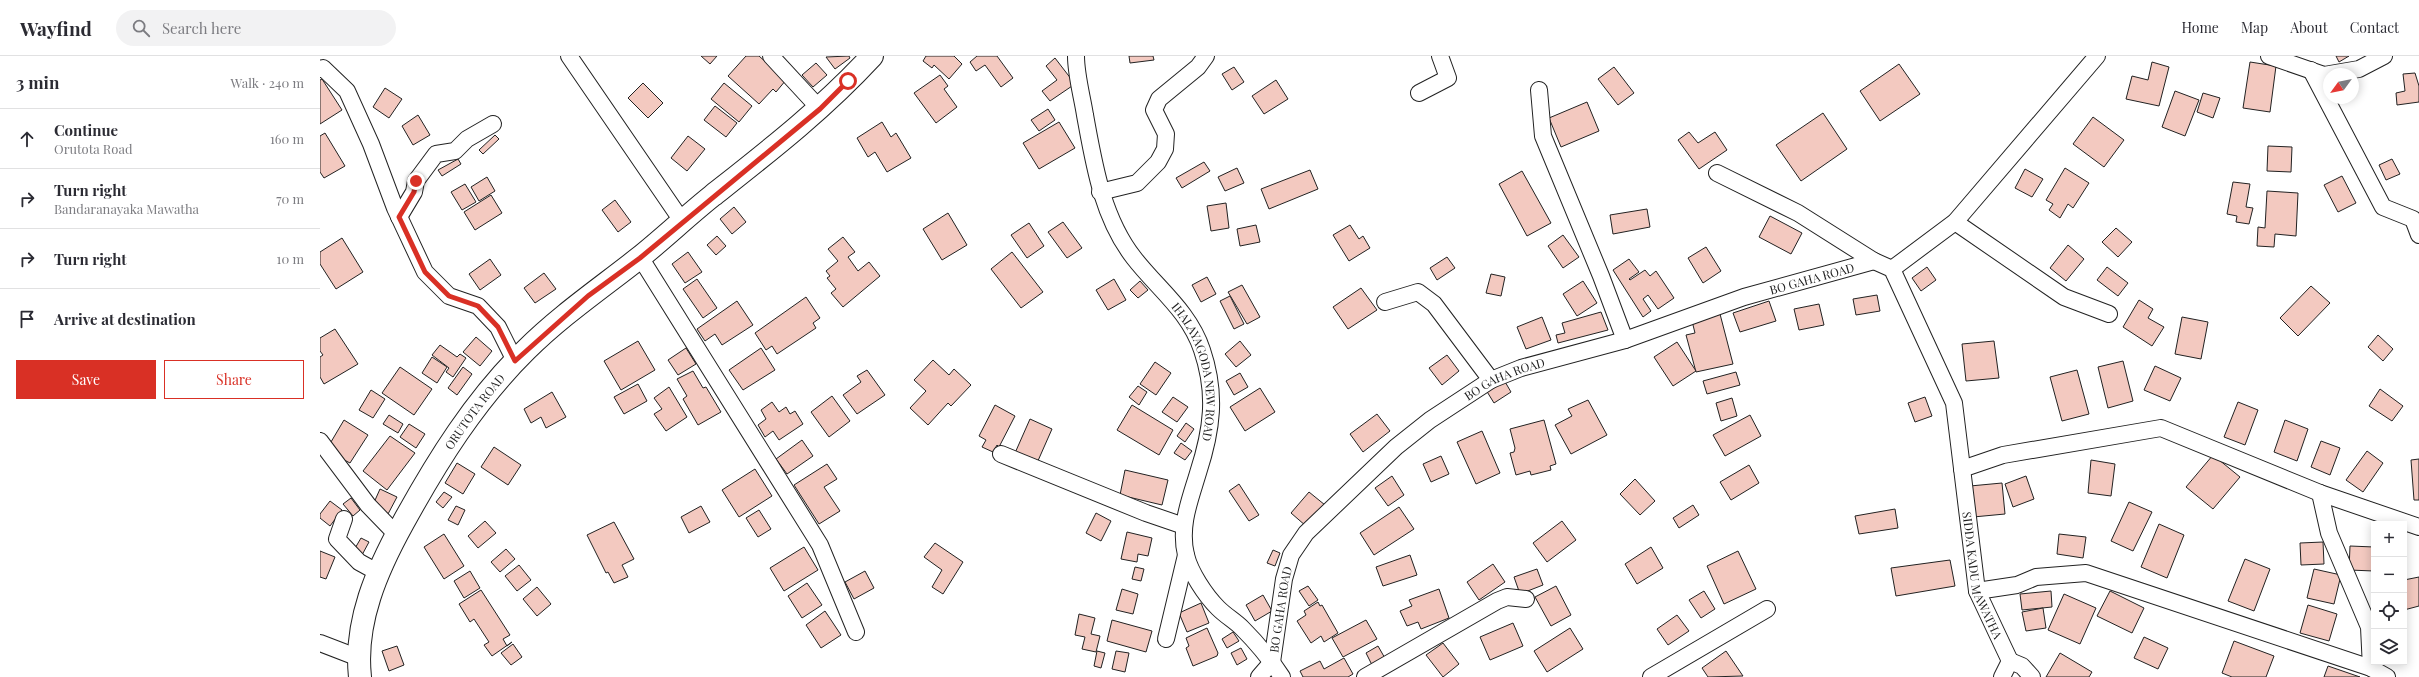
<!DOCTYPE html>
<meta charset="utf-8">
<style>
body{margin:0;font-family:"Playfair Display",serif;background:#f2f2f3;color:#2b2b33}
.controls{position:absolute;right:12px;bottom:12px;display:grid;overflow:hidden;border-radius:0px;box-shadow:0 2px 10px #0003}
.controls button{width:36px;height:36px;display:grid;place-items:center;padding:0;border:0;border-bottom:1px solid #e1e1e2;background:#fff;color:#2b2b33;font:20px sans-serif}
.compass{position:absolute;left:2003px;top:12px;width:36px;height:36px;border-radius:50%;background:#fff;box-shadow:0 2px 10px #0003;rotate:237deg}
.stop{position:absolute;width:12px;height:12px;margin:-9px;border:3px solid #d93025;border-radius:50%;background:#fff}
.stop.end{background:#d93025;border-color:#fff;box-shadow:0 1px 4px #0008}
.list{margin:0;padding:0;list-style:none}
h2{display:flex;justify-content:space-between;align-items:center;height:52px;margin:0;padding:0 16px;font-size:17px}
h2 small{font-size:13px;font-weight:400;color:#7c7c81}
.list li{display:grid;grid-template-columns:26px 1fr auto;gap:12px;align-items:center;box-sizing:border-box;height:60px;padding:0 16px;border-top:1px solid #e1e1e2}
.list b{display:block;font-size:15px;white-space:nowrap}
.list p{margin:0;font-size:13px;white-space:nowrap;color:#7c7c81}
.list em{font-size:13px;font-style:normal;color:#7c7c81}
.actions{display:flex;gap:8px;padding:12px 16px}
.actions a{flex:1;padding:9px 0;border:1px solid #d93025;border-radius:0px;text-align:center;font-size:14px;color:#d93025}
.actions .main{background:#d93025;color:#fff}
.icon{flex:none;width:22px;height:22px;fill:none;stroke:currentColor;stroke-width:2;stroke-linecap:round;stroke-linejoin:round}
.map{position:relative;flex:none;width:2099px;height:621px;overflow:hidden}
header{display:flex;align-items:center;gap:24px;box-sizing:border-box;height:56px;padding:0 20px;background:#fff;border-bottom:1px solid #e1e1e2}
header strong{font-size:19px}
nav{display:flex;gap:22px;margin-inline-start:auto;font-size:14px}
.search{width:280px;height:36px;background:#f2f2f3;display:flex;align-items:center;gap:10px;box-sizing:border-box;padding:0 14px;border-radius:22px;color:#7c7c81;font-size:15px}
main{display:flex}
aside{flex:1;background:#fff}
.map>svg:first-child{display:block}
</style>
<header>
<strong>Wayfind</strong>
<div class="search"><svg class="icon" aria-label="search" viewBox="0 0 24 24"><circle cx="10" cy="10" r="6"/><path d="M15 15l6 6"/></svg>Search here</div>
<nav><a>Home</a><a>Map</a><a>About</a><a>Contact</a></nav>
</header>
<main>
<aside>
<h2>3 min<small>Walk · 240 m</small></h2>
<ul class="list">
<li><svg class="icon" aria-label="ahead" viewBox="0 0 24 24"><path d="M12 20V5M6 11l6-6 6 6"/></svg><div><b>Continue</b><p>Orutota Road</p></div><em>160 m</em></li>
<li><svg class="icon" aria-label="right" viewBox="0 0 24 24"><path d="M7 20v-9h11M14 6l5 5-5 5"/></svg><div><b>Turn right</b><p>Bandaranayaka Mawatha</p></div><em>70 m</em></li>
<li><svg class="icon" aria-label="right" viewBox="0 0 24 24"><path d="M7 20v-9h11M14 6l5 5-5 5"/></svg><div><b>Turn right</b></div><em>10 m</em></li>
<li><svg class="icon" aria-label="arrive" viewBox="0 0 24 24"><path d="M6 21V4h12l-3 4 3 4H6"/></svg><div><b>Arrive at destination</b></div></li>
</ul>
<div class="actions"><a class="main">Save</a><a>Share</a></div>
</aside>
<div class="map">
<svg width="2099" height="621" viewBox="0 0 2099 621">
<rect width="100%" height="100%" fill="#fff"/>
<g fill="#f3c9c0" stroke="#222">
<path d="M381 0H397L390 8Z"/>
<path d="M426 0H439L466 24 456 36 453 33 439 48 408 20Z"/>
<path d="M529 0 530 2 515 13 506 1Z"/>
<path d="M606 0H634L642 8 629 23 614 9 612 12 603 5Z"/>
<path d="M677 0 693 22 681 31 665 9 656 15 650 6 657 0Z"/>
<path d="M809 0H833L834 4 810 7Z"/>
<path d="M2016 0H2029L2019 6Z"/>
<path d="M735 2 755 28 730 45 722 35 737 24 726 10Z"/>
<path d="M1832 6 1849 11 1839 50 1806 43 1812 20 1828 24Z"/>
<path d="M1930 6 1956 10 1950 56 1923 52Z"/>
<path d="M496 7 507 19 493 31 482 19Z"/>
<path d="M1579 8 1600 38 1560 65 1540 35Z"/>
<path d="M914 11 924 26 912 34 902 18Z"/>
<path d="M1294 11 1314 37 1298 49 1278 23Z"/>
<path d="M2095 17 2099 30V46L2077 49 2076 37 2085 35 2083 18Z"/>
<path d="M620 19 628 30 624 33 637 51 616 67 594 37Z"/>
<path d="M2 23 22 54 0 68V24Z"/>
<path d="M956 24 968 43 944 58 932 40Z"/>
<path d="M323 27 343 47 328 62 308 42Z"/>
<path d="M404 27 432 50 419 66 391 43Z"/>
<path d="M65 32 82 43 69 62 53 51Z"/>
<path d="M1855 35 1879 44 1865 80 1842 71Z"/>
<path d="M1883 37 1900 42 1893 62 1877 56Z"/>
<path d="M1267 46 1279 75 1241 91 1229 62Z"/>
<path d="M395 50 417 67 406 81 384 64Z"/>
<path d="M728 53 735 64 719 75 711 64Z"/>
<path d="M1503 57 1527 93 1481 125 1456 89Z"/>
<path d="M98 59 110 79 93 89 82 70Z"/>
<path d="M1773 61 1804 84 1784 111 1753 88Z"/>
<path d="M562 66 571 81 576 77 591 102 567 116 555 96 548 101 537 82Z"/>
<path d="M739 66 755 92 719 113 703 87Z"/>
<path d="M1369 76 1378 87 1395 76 1407 94 1379 113 1358 84Z"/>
<path d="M5 77 25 110 4 122 0 116V80Z"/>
<path d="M175 79 179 83 163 98 159 94Z"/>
<path d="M368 80 385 93 367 115 351 102Z"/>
<path d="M1948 90 1972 91 1971 116 1947 115Z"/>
<path d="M138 103 141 108 122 120 118 114Z"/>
<path d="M2072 103 2080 118 2066 124 2059 109Z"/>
<path d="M884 106 890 115 862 132 856 122Z"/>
<path d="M917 112 924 127 905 135 898 121Z"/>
<path d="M1745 112 1769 127 1753 152 1748 148 1740 162 1729 154 1733 148 1726 144Z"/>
<path d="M1705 113 1723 123 1712 141 1695 132Z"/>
<path d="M990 114 998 133 949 153 941 133Z"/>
<path d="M1202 115 1231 167 1207 180 1179 128Z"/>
<path d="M2022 120 2036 147 2018 156 2004 129Z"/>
<path d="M167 121 175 135 159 145 151 131Z"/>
<path d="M1913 126 1930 128 1926 151 1933 152 1929 168 1916 166 1917 160 1907 158Z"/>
<path d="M145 128 156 146 142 154 131 136Z"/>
<path d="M1947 135 1978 137 1976 180 1955 178 1954 191 1937 190 1938 171 1945 172Z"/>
<path d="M171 139 182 157 155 174 144 156Z"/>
<path d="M295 144 311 166 298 176 282 154Z"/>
<path d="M906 147 909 172 891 175 887 150Z"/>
<path d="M414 151 426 166 412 178 400 163Z"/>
<path d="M1327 153 1330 171 1293 178 1290 159Z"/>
<path d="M628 157 647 189 622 204 603 173Z"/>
<path d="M1450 160 1482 177 1471 198 1439 181Z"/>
<path d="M743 166 762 192 747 202 728 176Z"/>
<path d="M709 167 724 190 707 202 691 179Z"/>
<path d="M936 169 940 186 920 190 917 173Z"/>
<path d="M1030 169 1039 183 1043 180 1050 192 1029 205 1013 179Z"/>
<path d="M1796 172 1812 186 1798 201 1782 186Z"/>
<path d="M1243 179 1259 201 1243 212 1228 190Z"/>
<path d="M397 180 406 190 396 199 387 189Z"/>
<path d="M523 181 535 196 528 201 538 215 549 206 560 220 523 251 511 237 516 233 507 222 510 220 506 215 518 205 508 193Z"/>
<path d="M22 182 43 216 16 233 0 208V196Z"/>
<path d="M1748 189 1764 203 1746 225 1730 212Z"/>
<path d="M1386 191 1401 215 1383 227 1368 202Z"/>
<path d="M368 196 382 216 365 227 352 208Z"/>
<path d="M692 196 723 236 701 252 671 213Z"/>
<path d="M1127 201 1135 212 1117 224 1110 212Z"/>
<path d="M170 203 181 219 160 234 149 218Z"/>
<path d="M1309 203 1319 216 1309 223 1310 224 1325 214 1330 220 1336 215 1354 242 1338 253 1328 239 1323 243 1331 255 1323 261 1293 214Z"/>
<path d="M1607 211 1616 224 1601 235 1592 222Z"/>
<path d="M1787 211 1808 227 1798 240 1777 224Z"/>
<path d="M224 217 236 233 215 247 204 232Z"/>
<path d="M1171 218 1185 221 1181 240 1166 237Z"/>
<path d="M887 221 896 238 881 246 872 229Z"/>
<path d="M377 223 397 252 383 262 363 233Z"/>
<path d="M794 223 806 244 788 254 776 234Z"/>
<path d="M820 225 828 234 818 242 810 234Z"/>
<path d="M1263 225 1277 247 1257 260 1243 238Z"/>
<path d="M922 229 940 261 927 268 908 236Z"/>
<path d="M1991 230 2010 247 1978 280 1960 262Z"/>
<path d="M1041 232 1057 254 1028 273 1013 251Z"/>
<path d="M1557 239 1560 255 1536 259 1533 243Z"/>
<path d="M910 240 924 268 914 273 900 245Z"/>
<path d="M486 241 500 262 493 267 496 272 457 298 452 290 446 294 435 277Z"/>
<path d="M1819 244 1833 253 1828 262 1844 271 1832 290 1803 271Z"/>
<path d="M417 245 433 269 402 289 395 278 385 285 377 273Z"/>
<path d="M1449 245 1456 265 1420 276 1413 257Z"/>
<path d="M1499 248 1504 269 1479 274 1474 253Z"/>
<path d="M1281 256 1288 274 1238 287 1236 279 1245 277 1242 267Z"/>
<path d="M1400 258 1413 308 1376 316 1366 279 1375 277 1372 265Z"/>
<path d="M1222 261 1231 284 1206 293 1197 271Z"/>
<path d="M1862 261 1888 266 1881 303 1855 298Z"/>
<path d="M15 273 38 308 4 328 0 321V301L3 299 0 295V282Z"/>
<path d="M2058 279 2073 293 2063 305 2048 291Z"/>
<path d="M156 281 172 295 160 310 143 296Z"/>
<path d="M318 285 335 314 301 334 284 305Z"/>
<path d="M920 285 931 299 916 311 905 298Z"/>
<path d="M1674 285 1679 322 1646 325 1642 288Z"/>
<path d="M1357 286 1376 315 1353 330 1334 301Z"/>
<path d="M120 289 137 301 140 298 146 302 133 321 126 316 129 312 112 299Z"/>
<path d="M366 292 376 308 358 319 348 304Z"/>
<path d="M441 292 455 314 423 334 409 314Z"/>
<path d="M1127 299 1139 315 1122 329 1109 312Z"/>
<path d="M112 301 127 311 117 327 102 317Z"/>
<path d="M613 304 629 319 634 313 651 329 631 350 628 347 608 369 590 352 606 335 594 324Z"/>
<path d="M1803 305 1813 345 1788 352 1778 311Z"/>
<path d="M835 306 851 317 836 339 820 328Z"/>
<path d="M1835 310 1861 322 1850 345 1824 334Z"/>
<path d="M80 311 112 333 94 359 62 337Z"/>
<path d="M143 311 152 318 137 339 128 332Z"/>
<path d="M547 314 565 339 537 358 523 339 541 326 537 320Z"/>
<path d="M1757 314 1769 358 1742 365 1730 321Z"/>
<path d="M373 315 383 332 386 331 401 356 378 369 363 343 367 340 357 323Z"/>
<path d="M1416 316 1420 329 1387 338 1383 325Z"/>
<path d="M920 317 928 331 914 339 906 325Z"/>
<path d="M1184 324 1191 336 1174 347 1166 334Z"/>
<path d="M318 328 327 345 304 358 294 341Z"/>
<path d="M818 330 827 336 819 349 809 341Z"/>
<path d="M349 331 367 361 346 375 334 358 342 353 334 342Z"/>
<path d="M940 332 955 356 925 375 910 351Z"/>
<path d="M2060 333 2083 350 2072 365 2049 350Z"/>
<path d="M51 334 65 343 53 362 39 354Z"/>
<path d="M232 336 246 361 226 372 221 361 211 367 204 353Z"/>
<path d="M512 340 530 365 509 381 491 356Z"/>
<path d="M853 341 868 351 857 366 842 356Z"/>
<path d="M1605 341 1612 360 1595 366 1588 347Z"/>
<path d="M1412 342 1417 360 1401 365 1396 347Z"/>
<path d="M1268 344 1287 379 1251 398 1235 369 1252 360 1248 353Z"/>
<path d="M452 346 459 356 466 351 470 358 475 355 483 368 459 384 453 375 445 381 438 369 446 363 441 354Z"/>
<path d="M1918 346 1938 354 1925 389 1904 381Z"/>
<path d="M675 349 695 360 679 391 677 389 673 396 662 391 666 384 659 380Z"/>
<path d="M812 349 853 374 839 399 797 374Z"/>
<path d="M1057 358 1070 375 1043 396 1030 378Z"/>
<path d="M69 359 83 368 78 377 63 368Z"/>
<path d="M1430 359 1441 380 1405 400 1393 379Z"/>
<path d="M710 363 732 373 717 407 695 397Z"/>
<path d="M24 364 48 379 30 407 13 398 8 391Z"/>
<path d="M1224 364 1236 408 1230 410 1231 414 1211 419 1210 415 1196 419 1190 397 1194 396 1195 392 1190 373Z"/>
<path d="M1965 364 1988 373 1977 405 1954 396Z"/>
<path d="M866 367 874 373 865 386 857 380Z"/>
<path d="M89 368 105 378 96 392 80 381Z"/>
<path d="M1162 375 1180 417 1156 428 1137 386Z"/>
<path d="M70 380 95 397 67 434 43 415Z"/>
<path d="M482 384 493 400 467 418 456 403Z"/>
<path d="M2001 385 2020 392 2010 419 1991 411Z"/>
<path d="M861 387 872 395 865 404 854 397Z"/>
<path d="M174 391 201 409 188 429 161 411Z"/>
<path d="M2047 395 2063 407 2043 436 2026 424Z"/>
<path d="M1893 399 1920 421 1893 453 1866 431Z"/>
<path d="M1121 400 1129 418 1111 426 1103 408Z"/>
<path d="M2099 403V444H2094L2091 404Z"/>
<path d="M1771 404 1795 408 1791 440 1768 437Z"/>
<path d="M137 407 155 418 143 438 125 427Z"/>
<path d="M507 408 517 423 504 431 520 455 499 468 474 429Z"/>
<path d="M1429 409 1439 427 1411 444 1400 426Z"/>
<path d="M435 413 452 440 419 461 402 434Z"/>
<path d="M805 414 848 424 842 449 800 439Z"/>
<path d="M1072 420 1084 439 1068 450 1055 432Z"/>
<path d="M1706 420 1714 443 1693 451 1685 428Z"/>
<path d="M1315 423 1335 445 1320 459 1300 438Z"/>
<path d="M1682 427 1685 458 1653 461 1650 430Z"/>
<path d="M919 428 939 459 929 465 909 435Z"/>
<path d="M60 433 77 441 68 458 52 451Z"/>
<path d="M124 436 132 441 123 452 116 446Z"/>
<path d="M989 436 1005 449 986 470 971 457Z"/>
<path d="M31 442 40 454 33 460 23 448Z"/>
<path d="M10 445 22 454 10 470 0 462V458Z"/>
<path d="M1809 446 1832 456 1813 495 1791 485Z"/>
<path d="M1373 449 1379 459 1359 472 1353 462Z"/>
<path d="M136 450 145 454 138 469 128 464Z"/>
<path d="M381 450 390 466 369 477 361 461Z"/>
<path d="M1079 451 1094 473 1054 499 1040 477Z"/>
<path d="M1575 453 1578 472 1539 478 1535 460Z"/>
<path d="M439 454 451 473 438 481 426 462Z"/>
<path d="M776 457 791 465 781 485 766 477Z"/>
<path d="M165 465 176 477 158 492 148 480Z"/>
<path d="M1242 465 1256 484 1227 506 1213 487Z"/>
<path d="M294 466 314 503 302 509 308 521 294 527 288 516 286 517 267 479Z"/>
<path d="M1839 468 1864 479 1847 522 1821 511Z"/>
<path d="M807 476 832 482 828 500 818 498 817 506 801 503Z"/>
<path d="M124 478 144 510 124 523 104 491Z"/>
<path d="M1739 478 1766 481 1763 502 1737 498Z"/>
<path d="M41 482 49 486 42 499 34 494Z"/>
<path d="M2003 486 2004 508 1981 509 1980 487Z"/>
<path d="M615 487 643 506 623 538 612 531 622 514 604 501Z"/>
<path d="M2030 490 2054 491V515L2029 514Z"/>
<path d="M484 491 498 514 464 535 450 512Z"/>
<path d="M1331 491 1343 512 1317 528 1305 508Z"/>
<path d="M186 493 195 503 180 516 171 506Z"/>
<path d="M953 494 960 497 955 510 947 507Z"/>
<path d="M0 495 15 501 6 523 0 521Z"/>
<path d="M1418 495 1436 533 1404 548 1387 510Z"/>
<path d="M1090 499 1097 519 1063 530 1056 511Z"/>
<path d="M1925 503 1950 513 1934 555 1908 545Z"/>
<path d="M1630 504 1635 530 1576 540 1571 512Z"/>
<path d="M1173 508 1185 526 1159 544 1147 526Z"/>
<path d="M199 509 211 524 197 535 185 520Z"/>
<path d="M815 511 824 513 821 525 812 523Z"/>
<path d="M1217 513 1223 529 1200 538 1194 521Z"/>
<path d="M1994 513 2021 519 2014 548 1987 542Z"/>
<path d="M150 515 160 532 144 542 134 525Z"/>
<path d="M545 515 554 532 534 543 525 526Z"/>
<path d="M2099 521V550L2084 554V524Z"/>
<path d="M487 527 502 549 482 562 468 540Z"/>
<path d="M988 530 998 544 989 550 979 535Z"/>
<path d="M1236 530 1251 559 1231 570 1215 541Z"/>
<path d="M217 531 231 548 217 560 203 543Z"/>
<path d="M802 533 818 538 813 558 796 554Z"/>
<path d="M1119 533 1129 562 1101 573 1098 566 1087 570 1080 555 1092 550 1089 544Z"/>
<path d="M161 534 190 579 183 583 187 590 192 586 172 600 164 589 169 586 154 563 150 566 139 548Z"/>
<path d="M1384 535 1395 553 1381 562 1369 544Z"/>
<path d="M1731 535 1732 551 1702 554 1700 538Z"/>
<path d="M1790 535 1824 552 1812 577 1777 560Z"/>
<path d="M1744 538 1776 552 1760 588 1728 574Z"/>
<path d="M943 539 952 555 935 565 926 549Z"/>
<path d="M998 546 1000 550 1002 549 1018 577 1004 586 1001 580 991 587 977 565 986 559 984 555Z"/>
<path d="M881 547 889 567 867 576 859 557Z"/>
<path d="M1988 549 2017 558 2009 585 1980 577Z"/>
<path d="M1723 552 1726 572 1706 575 1702 556Z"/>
<path d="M505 555 521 579 501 592 486 569Z"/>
<path d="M759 558 775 562 771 578 780 580 776 596 762 593 765 581 755 579Z"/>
<path d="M1357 559 1369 575 1348 589 1337 573Z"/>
<path d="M792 564 832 575 826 596 787 585Z"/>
<path d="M1046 564 1057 583 1023 601 1012 582Z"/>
<path d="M1193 567 1203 590 1170 604 1160 581Z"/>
<path d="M887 572 898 597 897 600 873 610 866 592 869 590 866 582Z"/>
<path d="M1250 572 1263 593 1227 616 1214 595Z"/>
<path d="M913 576 919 585 907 592 902 583Z"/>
<path d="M1824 581 1848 592 1838 613 1814 602Z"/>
<path d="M1914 585 1954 600 1946 621H1912L1902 617Z"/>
<path d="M1123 587 1139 608 1123 621 1106 599Z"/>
<path d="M193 588 202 601 191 609 181 597Z"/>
<path d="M77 590 84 609 69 615 62 595Z"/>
<path d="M1058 590 1066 604 1053 611 1046 597Z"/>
<path d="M921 592 927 603 917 609 911 597Z"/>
<path d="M777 595 785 597 781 612 774 610Z"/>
<path d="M796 595 809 597 805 616 792 613Z"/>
<path d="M1406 595 1423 620 1388 621 1382 612Z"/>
<path d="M1740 597 1772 616 1769 621H1726Z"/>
<path d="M1024 602 1033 618 1028 621H983L980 615 1000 605 1004 613Z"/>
<path d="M2008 610 2040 621H2004Z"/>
</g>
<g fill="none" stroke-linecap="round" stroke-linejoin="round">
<defs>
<g id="street">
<path d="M249 0 362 165"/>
<path d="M451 0 500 53"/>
<path id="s1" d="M756 0C756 19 762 40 765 59 774 108 782 161 814 202 838 233 869 255 882 294 897 338 892 374 878 417 870 444 859 470 866 499 870 516 885 539 898 552 906 560 915 565 922 572 937 587 951 604 962 621"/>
<path d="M1949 0 2004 19 2039 13 2064 0"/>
<path d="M0 13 3 12 27 35 51 88 75 152 105 216 129 240 158 250 178 271 195 305"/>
<path d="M1991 14 2063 151 2093 163 2099 179"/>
<path d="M1219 34 1223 80 1281 220 1305 284"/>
<path d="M1099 37 1128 22 1120 0"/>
<path id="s2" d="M1397 117 1478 157 1554 205 1572 213 1634 347 1657 535 1690 605 1682 621"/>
<path d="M780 136 817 127 838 106 845 93 846 78 834 54 839 43 878 11 886 0"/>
<path d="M79 161 94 136 96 125 116 98 135 95 147 83 173 68"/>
<path d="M1635 166 1744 241 1789 258"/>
<path d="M320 201 500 489 536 576"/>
<path d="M1572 213 1635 166 1777 0"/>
<path d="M1065 246 1098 236 1114 248 1171 324"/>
<path d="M0 385 48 449 77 479"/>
<path d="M681 398 826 457 864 470"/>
<path d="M1642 413 1683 399 1841 372 2000 437 2099 471"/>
<path d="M2000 437 2009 477 2049 571 2051 612"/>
<path d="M24 463 17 483 39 506 59 517"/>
<path d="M1657 535 1697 529 1716 521 1766 517 2051 612 2067 621"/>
<path d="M846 583 866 499"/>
<path d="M0 587 39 602"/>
<path d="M1690 605 1702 610 1712 621"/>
<path id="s3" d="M939 621 952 606 964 523 971 499 986 477 1076 391 1110 364 1171 324 1201 312 1305 284 1424 241 1554 205"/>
<path d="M1045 621 1177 545 1187 541 1206 543"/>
<path d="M1331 621 1447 553"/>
</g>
<g id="primary">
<path id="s4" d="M40 621C34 566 57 514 83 467 117 405 155 344 206 294 240 260 281 232 319 202 344 182 367 160 392 140 449 95 502 54 552 0"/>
</g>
</defs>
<use href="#street" stroke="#222" stroke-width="18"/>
<use href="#primary" stroke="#222" stroke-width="24"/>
<use href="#street" stroke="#fff" stroke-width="16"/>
<use href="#primary" stroke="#fff" stroke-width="22"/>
</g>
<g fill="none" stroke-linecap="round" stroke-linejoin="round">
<path stroke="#d93025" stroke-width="5" d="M96 125 94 136 79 161 105 216 129 240 158 250 178 271 195 305 268 240 320 202 500 53 528 25"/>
</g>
<g text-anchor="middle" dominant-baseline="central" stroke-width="3" stroke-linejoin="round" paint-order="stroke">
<g font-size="12" fill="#222" stroke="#fff">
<text stroke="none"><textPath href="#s3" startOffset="733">BO GAHA ROAD</textPath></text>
<text stroke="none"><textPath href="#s1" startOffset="347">IHALAYAGODA NEW ROAD</textPath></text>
<text stroke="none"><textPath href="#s3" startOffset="409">BO GAHA ROAD</textPath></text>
<text stroke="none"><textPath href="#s4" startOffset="295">ORUTOTA ROAD</textPath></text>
<text stroke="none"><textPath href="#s2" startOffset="523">SIDDA KADU MAWATHA</textPath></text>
<text stroke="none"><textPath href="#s3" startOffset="73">BO GAHA ROAD</textPath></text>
</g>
</g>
</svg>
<div class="controls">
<button>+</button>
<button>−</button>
<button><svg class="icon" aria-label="locate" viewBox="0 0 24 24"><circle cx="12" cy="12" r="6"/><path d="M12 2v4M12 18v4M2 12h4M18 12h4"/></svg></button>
<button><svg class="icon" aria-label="layers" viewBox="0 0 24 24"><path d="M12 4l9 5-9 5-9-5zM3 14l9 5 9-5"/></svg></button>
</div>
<svg class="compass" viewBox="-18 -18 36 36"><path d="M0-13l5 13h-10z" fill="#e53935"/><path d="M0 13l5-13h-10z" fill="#7c7c81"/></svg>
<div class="stop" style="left:528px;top:25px"></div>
<div class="stop end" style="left:96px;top:125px"></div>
</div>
</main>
